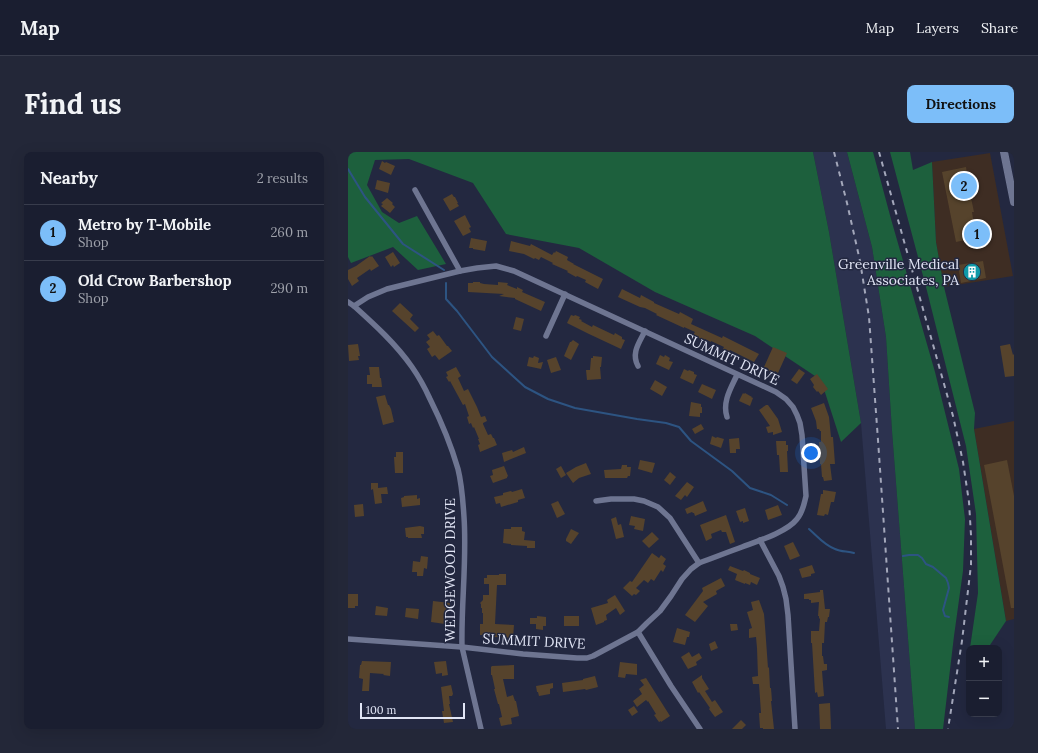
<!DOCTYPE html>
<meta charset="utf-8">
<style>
body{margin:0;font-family:Lora,serif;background:#232738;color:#f1f3f6}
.controls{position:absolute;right:12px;bottom:12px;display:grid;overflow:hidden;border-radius:8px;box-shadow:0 4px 16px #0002}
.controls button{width:36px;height:36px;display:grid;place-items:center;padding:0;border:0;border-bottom:1px solid #383c4c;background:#1a1e30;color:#f1f3f6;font:20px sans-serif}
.scale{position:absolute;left:12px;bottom:10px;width:105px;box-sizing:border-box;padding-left:4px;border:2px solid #e1e5f5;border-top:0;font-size:11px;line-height:14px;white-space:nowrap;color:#e1e5f5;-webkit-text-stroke:3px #232840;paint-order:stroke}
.you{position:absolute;left:463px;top:301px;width:14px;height:14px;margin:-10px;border:3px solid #fff;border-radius:50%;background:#1a73e8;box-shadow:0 0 0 6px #1a73e833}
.badge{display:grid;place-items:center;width:26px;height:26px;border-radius:50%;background:#7cbef9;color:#111;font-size:13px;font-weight:700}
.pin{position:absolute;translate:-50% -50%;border:2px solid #fff;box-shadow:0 1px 4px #0006}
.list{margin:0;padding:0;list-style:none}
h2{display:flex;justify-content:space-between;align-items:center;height:52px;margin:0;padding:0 16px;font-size:17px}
h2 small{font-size:13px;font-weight:400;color:#9fa2ab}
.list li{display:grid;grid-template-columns:26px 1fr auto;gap:12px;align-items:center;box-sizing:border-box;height:56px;padding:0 16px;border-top:1px solid #383c4c}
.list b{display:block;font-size:15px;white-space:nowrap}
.list p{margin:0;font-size:13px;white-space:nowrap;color:#9fa2ab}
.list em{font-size:13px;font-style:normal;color:#9fa2ab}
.map{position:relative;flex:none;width:666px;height:577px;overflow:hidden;border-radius:8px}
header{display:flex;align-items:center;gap:24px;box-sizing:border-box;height:56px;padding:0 20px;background:#1a1e30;border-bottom:1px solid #383c4c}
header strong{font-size:19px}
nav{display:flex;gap:22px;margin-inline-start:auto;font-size:14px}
.intro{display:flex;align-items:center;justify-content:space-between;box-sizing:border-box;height:96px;padding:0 24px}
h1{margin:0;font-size:28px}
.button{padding:10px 18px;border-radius:8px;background:#7cbef9;color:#111;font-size:14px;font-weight:700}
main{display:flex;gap:24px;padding:0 24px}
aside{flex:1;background:#1a1e30;border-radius:8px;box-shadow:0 4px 16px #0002}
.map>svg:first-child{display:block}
</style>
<header>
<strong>Map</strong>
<nav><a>Map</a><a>Layers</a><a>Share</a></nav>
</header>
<div class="intro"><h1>Find us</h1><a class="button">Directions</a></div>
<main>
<aside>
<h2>Nearby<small>2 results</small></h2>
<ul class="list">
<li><span class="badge">1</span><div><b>Metro by T-Mobile</b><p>Shop</p></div><em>260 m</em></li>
<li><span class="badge">2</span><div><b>Old Crow Barbershop</b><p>Shop</p></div><em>290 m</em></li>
</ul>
</aside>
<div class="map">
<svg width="666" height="577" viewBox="0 0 666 577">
<rect width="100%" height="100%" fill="#232840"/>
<g fill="#3e2d23">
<path d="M642 1 665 124 596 135 588 90 584 10Z"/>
<path d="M666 269V467L658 469 626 277Z"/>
</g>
<path fill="#2c324f" d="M465 0H499L524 95 538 185 544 279 567 577H538L513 271 481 80Z"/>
<g fill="#1d603d">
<path d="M0 0H465L481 80 513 271 493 290 473 228 407 184 307 140 231 96 158 82 125 31 61 7 27 8 19 33 34 60 51 71 69 64 98 112 70 118 45 95 3 111 0 105Z"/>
<path d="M499 0H525L543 67 587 220 611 317 617 367 615 419 606 484 595 577H567L544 279 538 185 524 95Z"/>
<path d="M542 0H562L565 18 584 10 588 90 596 135 627 261 626 277 658 469 640 496H622L630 441 628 362 618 294 578 135Z"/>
</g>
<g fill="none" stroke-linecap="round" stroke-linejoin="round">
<g stroke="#2d5482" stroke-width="2">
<path d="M0 17 17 45 55 92 96 118"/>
<path d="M98 131V147L109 159 144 205 177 235 200 247 227 256 289 267 318 271 331 275 343 289 384 319 402 336 423 343 439 353"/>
<path d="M461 377C469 384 476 393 487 397 493 400 500 399 506 401"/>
<path d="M555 404 561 403H570L574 406 578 412 585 415 598 426 600 431 601 436 595 458 597 464 601 465"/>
</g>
</g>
<g fill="#56432c">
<path d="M34 9 37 11 38 10 47 14 43 23 31 17Z"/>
<path d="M618 15 620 28 618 29 620 41H622L626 60H624L626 73 629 72 631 85 608 90 594 20Z"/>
<path d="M29 28 42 31 40 41 27 37Z"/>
<path d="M104 42 106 45H107L110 51H109L111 54 102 59 95 47Z"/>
<path d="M39 46 45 51 44 52 47 55 42 61 33 54 35 52 33 51Z"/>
<path d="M117 63 123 75 121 76 123 80 115 84 106 69Z"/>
<path d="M123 86 139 89 137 99 125 97V96H121Z"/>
<path d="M163 89 182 94 183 92 204 103 206 100 207 101 208 99 220 105 219 108 226 112H225L255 127 250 137 237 130 238 128 229 124 228 125 219 120 220 119 204 112 205 111 193 105 191 108 187 106 186 107 176 102 161 99Z"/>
<path d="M45 100 52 111 46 115 45 113 43 115 37 105Z"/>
<path d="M22 104 23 105 24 104 31 114 23 119 22 117 9 126 11 129 4 134 0 127V118L8 114Z"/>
<path d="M635 109 638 126 613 131 610 113Z"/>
<path d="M125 130H132V131L136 132 150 133V130L160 131 159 133 169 137V135L175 138 174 140 197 150 193 159 167 147V146L151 144 156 142 120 140V131H125Z"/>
<path d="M274 137 292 146 293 143 306 150V151L331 162 332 160 345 167 343 172 374 186 375 184 411 202 406 210 382 198 381 200 375 197 376 195 363 189V190L357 187V189L345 183 347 180 336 175V176L308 163 309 162 297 156 292 155 270 145Z"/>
<path d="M52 151 65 163 62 167 71 176 67 180 44 159Z"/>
<path d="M223 163 226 164 227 163 232 165 231 167 234 168 233 169 244 175 245 173 266 183 267 181 274 185V187L277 188 273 197 241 182 219 171Z"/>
<path d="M168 165 176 167 173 179 165 177Z"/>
<path d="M85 179 89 184 91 183 99 194H100L104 199 91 208 87 203 84 205 79 197 82 195 78 190 82 187 79 183Z"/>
<path d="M225 188 231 192 223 208 216 204 222 190H223Z"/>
<path d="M10 192 12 204H10L11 208 1 209 0 193Z"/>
<path d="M662 192 665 203 666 202V224L657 225 652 194Z"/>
<path d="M425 195 439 201 430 221 427 219 426 221 419 218 420 216 416 215Z"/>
<path d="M312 203 316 205 317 203 322 206 321 209 325 210 321 218 308 212Z"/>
<path d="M186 204 191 206 190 211 195 210 193 217 179 214 181 205 185 206Z"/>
<path d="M245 204 254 205 253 215H252L253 227 239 228 238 218H242L243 206H245Z"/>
<path d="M208 205 213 218 203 221 199 208Z"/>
<path d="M21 215H31L32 226H33L34 235H24V232H19V223H22Z"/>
<path d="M108 215 113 224 110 226 116 239 120 237 129 255 133 265 137 264 139 269 135 271V272L140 283 143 282 145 286H146L149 293 132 300 130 293 132 292 130 287H131L126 275 125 276 123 271 121 272 119 265 121 264 117 252 115 253 102 229 101 230 98 225 100 224 98 220Z"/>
<path d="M336 217 340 219 341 218 346 220V222L349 223 345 232 332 226Z"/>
<path d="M451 217 457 221 449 232 443 228Z"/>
<path d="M469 222 480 237 473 243 470 239 469 240 465 235 466 233 462 227Z"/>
<path d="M307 228 319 235 314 244 302 237Z"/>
<path d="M354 232 368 238 364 247 350 240Z"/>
<path d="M395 241 396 242 397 241 404 245H403L405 246 402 254 391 249Z"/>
<path d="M37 243 40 253H41L43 257 46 270 35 273 28 245Z"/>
<path d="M343 250 353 252V255H354V261H352V265L341 264Z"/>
<path d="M476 251 481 265 483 285H485L487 312H482L484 328 476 329 475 325H474L473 312H472L471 290H473V279H472L471 277H469L468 269 463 256Z"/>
<path d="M418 253H420L430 267 434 280 425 283V280L420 281 418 275 422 274 411 258Z"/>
<path d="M353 272 356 277 347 282 344 277Z"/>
<path d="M364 284 368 286 369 285 376 287 373 296 362 292Z"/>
<path d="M391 286 392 297H388V301H382L381 287Z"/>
<path d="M428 289H438V293H440V299H439L440 320H432L431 303H429Z"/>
<path d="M176 295 178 301 156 310 154 301 164 298 165 300Z"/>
<path d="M48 300H55V321H47L46 305H48Z"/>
<path d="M292 308 307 311 304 321 290 317Z"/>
<path d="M659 308 666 344V456H663L636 313Z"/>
<path d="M238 311 243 322 231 326 225 331 218 321 228 315Z"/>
<path d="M274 313H279V315H283L282 324H280L279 326H257L256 318 273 317Z"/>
<path d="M156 314 160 324 159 325V326L145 331 142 324 145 323 144 318Z"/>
<path d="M213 314 218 323 213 326 208 317Z"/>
<path d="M322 320 328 325 322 333 316 328Z"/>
<path d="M339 330 346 335 339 345 337 343 333 348 327 344Z"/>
<path d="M23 331H30V336L39 335 40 342H33L34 351 27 352 25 337 23 338Z"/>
<path d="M174 337 177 346 170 348V350L153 355 152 351 148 352 146 345 155 343V341L163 339 164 340Z"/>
<path d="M475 338 488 340 486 350H483L480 363 477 362 476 364 469 363 473 342H475Z"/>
<path d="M69 343V347L72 346V353L54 355 53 346 56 345V344Z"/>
<path d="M210 349 217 362 209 366 203 352Z"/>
<path d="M355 349 359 359 347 364 346 361H345L344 360 339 362 337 357Z"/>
<path d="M15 352 16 364 7 365 6 353Z"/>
<path d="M430 353 434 363 420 368 417 358Z"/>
<path d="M397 356 401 369 395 371V369L392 370 388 359Z"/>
<path d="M378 363 387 390 382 392 378 380H374L373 378 363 382 364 386 358 389 352 373Z"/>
<path d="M283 364 297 367 295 379 286 377 287 374 281 373Z"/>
<path d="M268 365 270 373 273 372 276 385 268 387 263 367Z"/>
<path d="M72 374 76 375V382H73L74 386H60V385H58L57 376Z"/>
<path d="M163 375H174V379L177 380 176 388 187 389V396H179V394L163 393V392L155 391 156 377H163Z"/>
<path d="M223 377 231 381 223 392 218 389V387Z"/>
<path d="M304 380 311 387 301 396 294 389Z"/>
<path d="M445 390 452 404 442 408 436 394Z"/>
<path d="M304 401 311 406 313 403 318 407 315 412 318 414 315 420 313 418 306 429 303 427 300 431 296 428 288 436 292 439 288 443 286 442 284 444 275 436 282 429 284 430Z"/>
<path d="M73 404 80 405 79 417 76 416 75 424H69V420H64L65 409 72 410Z"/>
<path d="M464 413 467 421 463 422V424L454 426 451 417Z"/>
<path d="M382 414 395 419 396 418 402 421V422L412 426 409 433 403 430 402 433 397 431V432L387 428 389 422 380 418Z"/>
<path d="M151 422H158V433H149L147 472 166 473 165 486 146 485V487L134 486V483H132V472H135V461H134V456H133V452L132 451 135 448V443H141V432H136V426H139V423H151Z"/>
<path d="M373 426 377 434 368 439 369 442 355 450 360 454 347 470 337 463 355 439 354 436Z"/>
<path d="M472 438H475L477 457H482L481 465H480L479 470H477L476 491H474V504H475L476 512H479V518L474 519 476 544 470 545 469 540 467 541 464 491H463V479H471L472 467 471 466V464H470L471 450 463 451V448H461V447H456V442L472 440Z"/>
<path d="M0 442H10V454H7V456H0Z"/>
<path d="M267 443 277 459 272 463 268 456 258 463 259 468 256 469V470L248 473 243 456 260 451 259 448Z"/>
<path d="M411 448 416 462 417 474 420 516 421 515 422 536H423L424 549H423L426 577H415V576H412L411 561H413L411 532H405L404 525 410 524 409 496 408 485 401 486V477L404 476 399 460 405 458 403 450Z"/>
<path d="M85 449 102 451 101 459H100L99 461 97 472 83 470Z"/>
<path d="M28 454 40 456 39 464 27 463Z"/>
<path d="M58 456 71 457 70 467 57 465Z"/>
<path d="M189 464 198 465V474H195V478L188 477V472H182V466H189Z"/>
<rect x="216" y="464" width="15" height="10"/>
<path d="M382 472H389L390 478 383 479Z"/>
<path d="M329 476 342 480 341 485H339L337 493 325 490Z"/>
<path d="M367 489 370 496 363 499 361 492Z"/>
<path d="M341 500 344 505 351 501 354 506 348 510 349 513 340 517 333 505Z"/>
<path d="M14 509 43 510 42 524 35 523 36 522 22 521 21 539H14L15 527 11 526 12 513H13Z"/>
<path d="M98 509 100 523 94 524V521L88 522 86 510Z"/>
<path d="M272 510 289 512V523L278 522 277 526 270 525Z"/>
<path d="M166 513V527H155L159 545 165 543 167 549H168L171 564 163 566 164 572 153 574 151 566 154 565 151 552H150L146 537H147L144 523H143V515L144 514Z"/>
<path d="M354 523V526L361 537 357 539 364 550 367 548 375 560 367 565 361 557 362 556 351 540 350 541 344 530Z"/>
<path d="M247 524 250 535 238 538 237 537 215 540 214 531 235 528V527Z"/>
<path d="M298 526 322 564 313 570V569L311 570 306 563 308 562 300 549V550L298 548 289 555 285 549 294 542 291 537 296 533 292 528Z"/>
<path d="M205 531V536L202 537V542L191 544 190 540H189L188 534Z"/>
<path d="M103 533 105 542 104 544H101L102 552H101L105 570 96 571 94 559H96L93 535Z"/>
<path d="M482 551 483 577H472L471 552Z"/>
<path d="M286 554 290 560 284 564 280 558Z"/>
<path d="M393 568 398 573 394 577H384Z"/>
</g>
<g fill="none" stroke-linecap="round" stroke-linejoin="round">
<g stroke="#6e7591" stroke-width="5.5">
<path d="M67 38 112 119"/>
<path d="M0 150 6 154C27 173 48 192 64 215 71 225 77 236 82 247 93 269 103 293 110 317 114 333 115 349 116 365 119 409 113 452 114 495L133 577"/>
<path d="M198 184 217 142"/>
<path d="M290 214C283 201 291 191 297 179"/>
<path d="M379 265C374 250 383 236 389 223"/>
<path d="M248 349 263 347H286L296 349 310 355 322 366 351 411"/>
<path d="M412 388 431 424 435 435 438 447 440 463 447 577"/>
<path d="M290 480 323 534 352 577"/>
<path d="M0 487 114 495 175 502 229 506H239L245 504 290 480 299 471 312 459 323 444 334 427 343 417 351 411C365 406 380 400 394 395 410 389 439 380 449 367 455 360 456 352 458 344L454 283 452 271 449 263 445 255 438 247 428 240 166 119 148 114 129 116 112 119 39 137 20 145 6 154"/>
</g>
<path stroke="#6e7591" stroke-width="8" d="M656 0 666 50"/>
<g stroke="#a3a7ba" stroke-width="2" stroke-dasharray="5 5" stroke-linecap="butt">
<path d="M486 0 499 51 512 109 521 165 530 288 550 577"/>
<path d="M531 0 605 264 615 310 621 350 623 383V413L614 489 600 577"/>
</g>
</g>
<defs>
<symbol id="building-disc" viewBox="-11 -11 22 22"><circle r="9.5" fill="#0f9aa8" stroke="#232840"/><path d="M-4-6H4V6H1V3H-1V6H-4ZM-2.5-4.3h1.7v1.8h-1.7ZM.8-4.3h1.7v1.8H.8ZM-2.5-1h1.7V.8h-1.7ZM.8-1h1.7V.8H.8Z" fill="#fff"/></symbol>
</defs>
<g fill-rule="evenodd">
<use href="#building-disc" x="614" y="110" width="20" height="20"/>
</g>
<g text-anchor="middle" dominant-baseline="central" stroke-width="3" stroke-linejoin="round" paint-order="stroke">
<g font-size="14" fill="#e1e5f5" stroke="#232840" text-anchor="end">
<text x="611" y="112">Greenville Medical<tspan x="611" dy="16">Associates, PA</tspan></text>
</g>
<g font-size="14" fill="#e1e5f5" stroke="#232840">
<text transform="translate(384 207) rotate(25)">SUMMIT DRIVE</text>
<text transform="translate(102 418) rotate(-90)">WEDGEWOOD DRIVE</text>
<text transform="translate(186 489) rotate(3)">SUMMIT DRIVE</text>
</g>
</g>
</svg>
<div class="controls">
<button>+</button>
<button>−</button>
</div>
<div class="scale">100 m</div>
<div class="you"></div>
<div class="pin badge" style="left:629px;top:82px">1</div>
<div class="pin badge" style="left:616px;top:34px">2</div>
</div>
</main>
